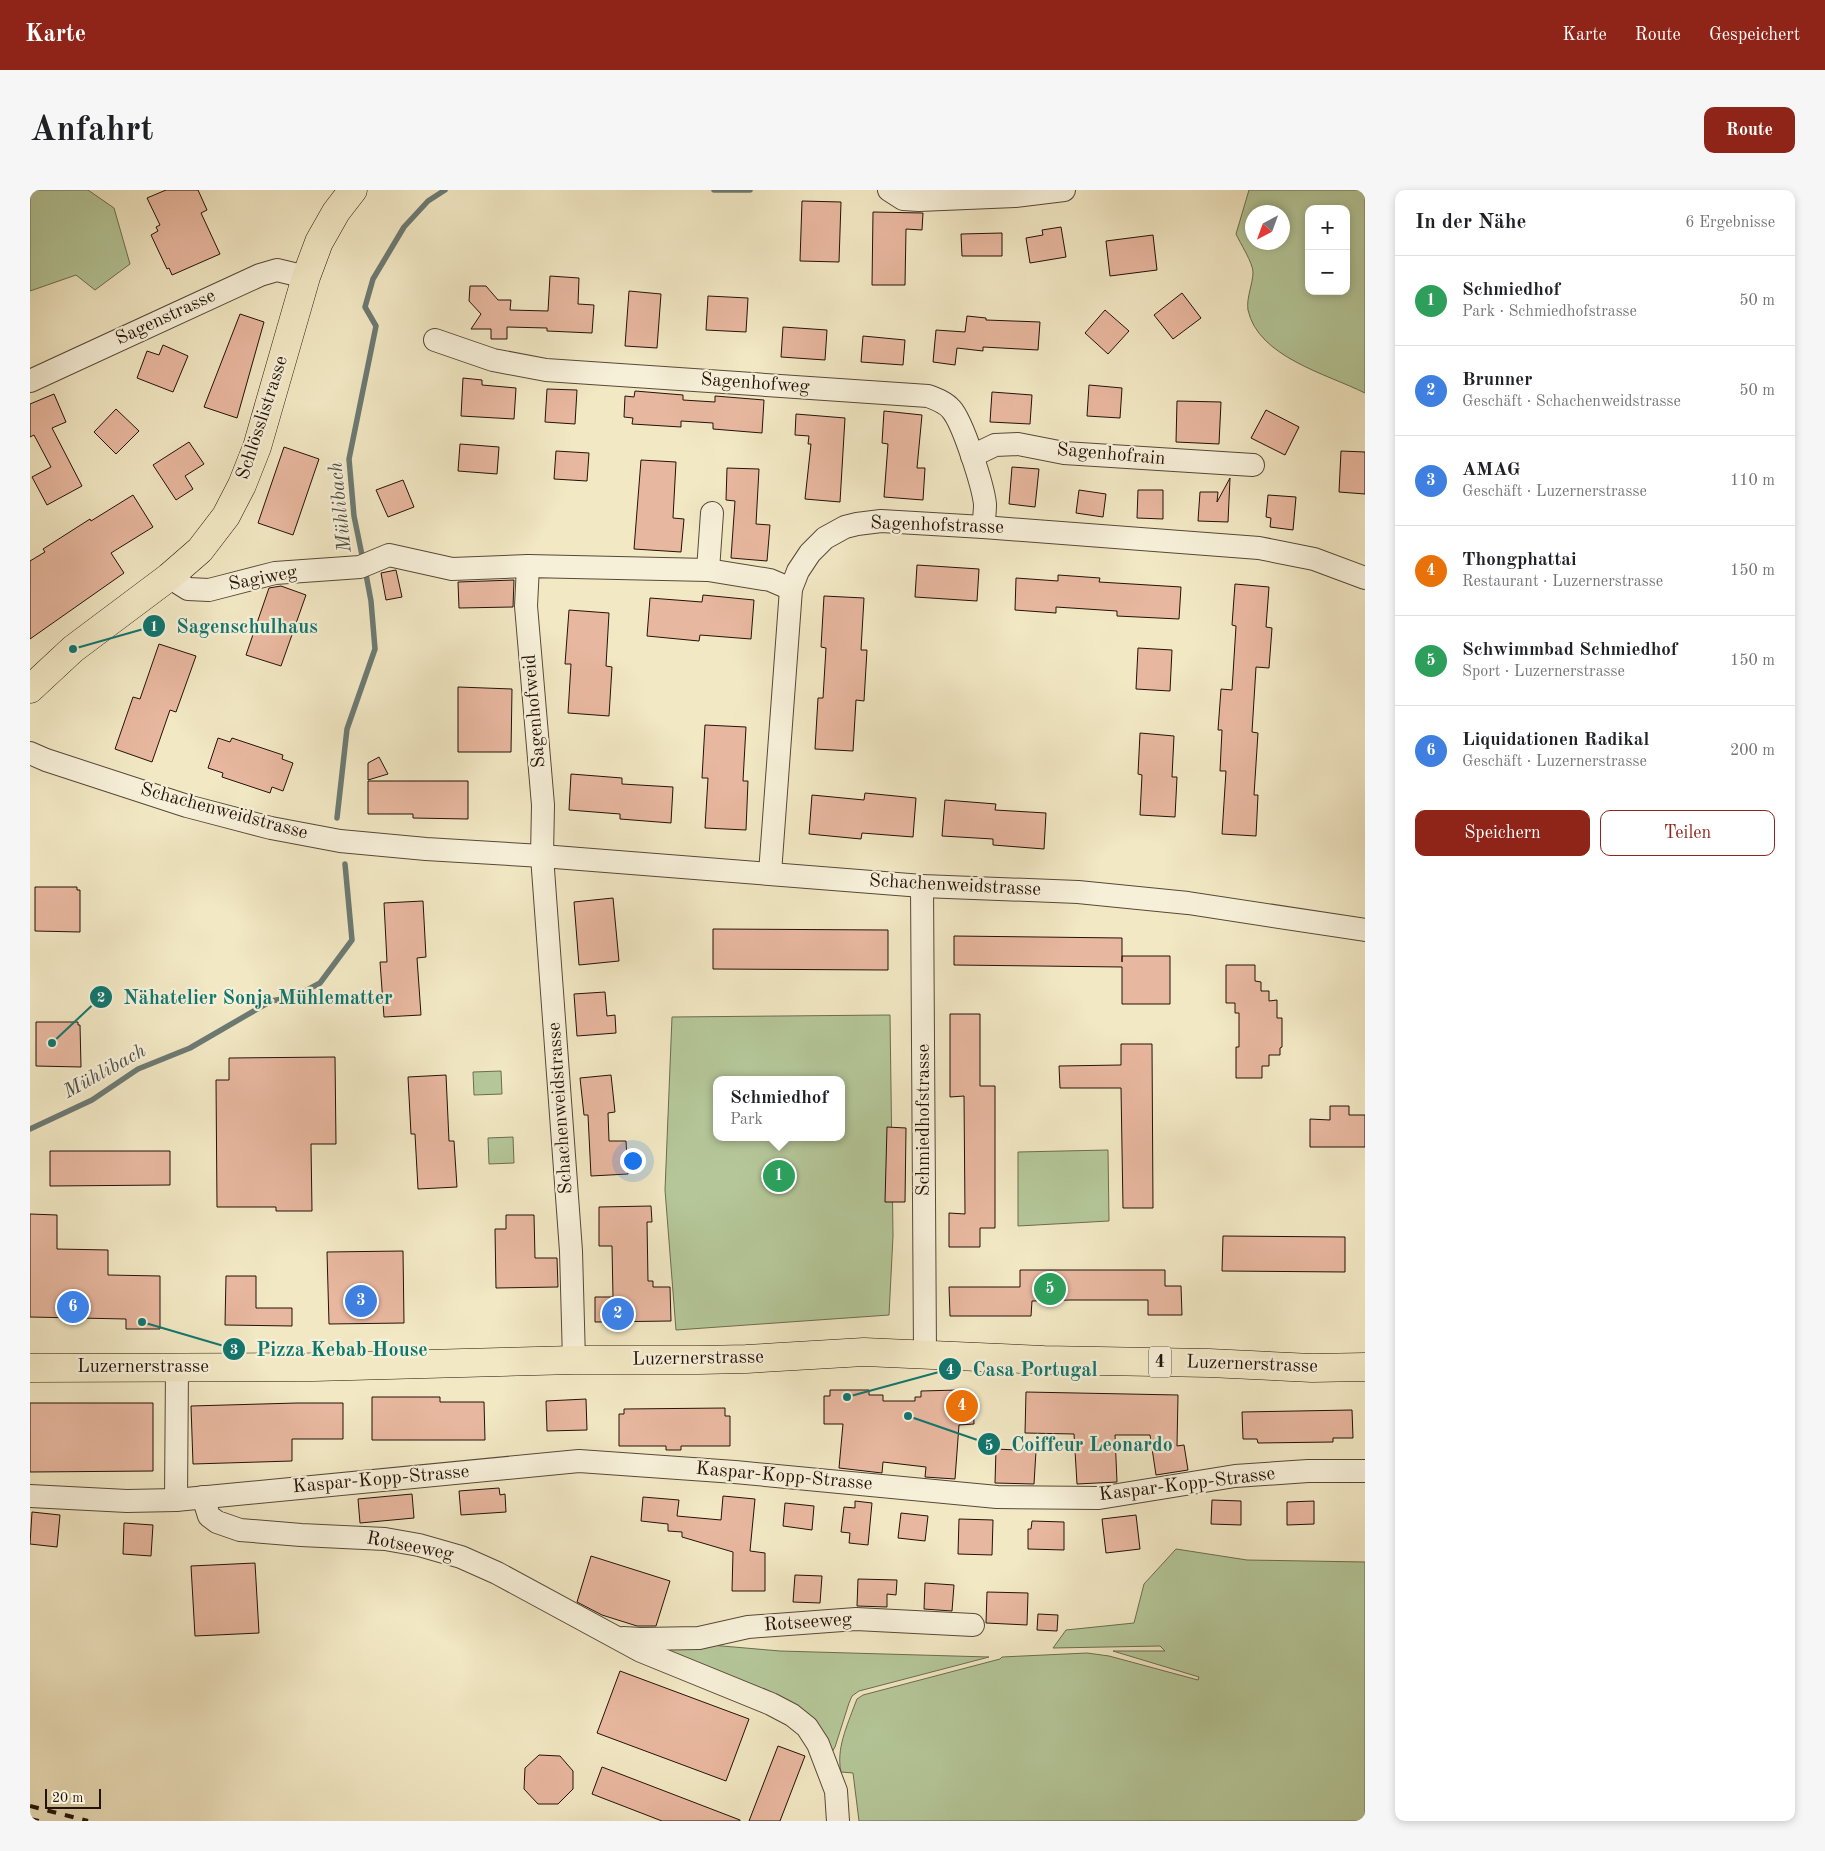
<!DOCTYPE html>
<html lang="de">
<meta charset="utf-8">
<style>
body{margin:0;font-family:"Old Standard TT",serif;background:#f6f6f6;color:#202124}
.controls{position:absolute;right:15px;top:15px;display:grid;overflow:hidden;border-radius:10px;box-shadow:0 2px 8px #0003}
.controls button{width:45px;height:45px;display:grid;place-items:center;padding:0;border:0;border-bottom:1px solid #e0e0e0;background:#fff;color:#202124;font:25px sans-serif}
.compass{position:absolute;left:1215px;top:15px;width:45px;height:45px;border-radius:50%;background:#fff;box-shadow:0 2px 8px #0003;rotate:221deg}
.scale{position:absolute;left:15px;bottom:12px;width:56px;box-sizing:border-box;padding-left:5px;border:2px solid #231208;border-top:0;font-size:14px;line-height:18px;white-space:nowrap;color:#231208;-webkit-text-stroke:4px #f7f0d9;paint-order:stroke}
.you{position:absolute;left:602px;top:970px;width:18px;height:18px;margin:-12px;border:4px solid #fff;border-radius:50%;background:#1a73e8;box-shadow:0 0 0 8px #1a73e833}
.badge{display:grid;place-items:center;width:32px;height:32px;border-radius:50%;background:#8f2418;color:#fff;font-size:16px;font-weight:700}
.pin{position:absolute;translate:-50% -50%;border:2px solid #fff;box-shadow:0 1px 5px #0006}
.popup{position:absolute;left:683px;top:886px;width:132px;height:65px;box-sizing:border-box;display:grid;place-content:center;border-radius:10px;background:#fff;filter:drop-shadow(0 1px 4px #0005);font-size:16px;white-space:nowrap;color:#757577}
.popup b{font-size:19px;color:#202124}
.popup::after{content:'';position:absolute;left:50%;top:100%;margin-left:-10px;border:10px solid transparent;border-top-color:#fff}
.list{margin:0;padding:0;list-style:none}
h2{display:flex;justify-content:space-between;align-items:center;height:65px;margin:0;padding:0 20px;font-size:21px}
h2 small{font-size:16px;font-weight:400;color:#757577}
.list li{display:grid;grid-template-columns:32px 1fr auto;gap:15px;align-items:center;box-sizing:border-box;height:90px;padding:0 20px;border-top:1px solid #e0e0e0}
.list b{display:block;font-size:19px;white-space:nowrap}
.list p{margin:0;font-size:16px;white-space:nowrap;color:#757577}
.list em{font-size:16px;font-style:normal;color:#757577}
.actions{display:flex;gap:10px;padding:15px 20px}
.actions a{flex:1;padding:11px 0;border:1px solid #8f2418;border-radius:10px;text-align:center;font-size:18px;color:#8f2418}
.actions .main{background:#8f2418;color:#fff}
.map{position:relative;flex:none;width:1335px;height:1631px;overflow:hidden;border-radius:10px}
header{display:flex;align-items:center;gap:30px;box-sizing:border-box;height:70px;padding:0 25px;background:#8f2418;color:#fff}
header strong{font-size:24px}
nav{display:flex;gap:28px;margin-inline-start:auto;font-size:18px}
.intro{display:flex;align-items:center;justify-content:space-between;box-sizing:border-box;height:120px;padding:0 30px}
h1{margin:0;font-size:35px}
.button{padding:12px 22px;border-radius:10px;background:#8f2418;color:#fff;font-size:18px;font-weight:700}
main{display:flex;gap:30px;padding:0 30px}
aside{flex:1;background:#fff;border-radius:10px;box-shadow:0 2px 8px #0003}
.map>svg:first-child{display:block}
</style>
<header>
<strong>Karte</strong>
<nav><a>Karte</a><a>Route</a><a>Gespeichert</a></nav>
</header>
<div class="intro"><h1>Anfahrt</h1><a class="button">Route</a></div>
<main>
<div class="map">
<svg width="1335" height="1631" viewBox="0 0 1335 1631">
<rect width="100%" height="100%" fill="#f2e8c4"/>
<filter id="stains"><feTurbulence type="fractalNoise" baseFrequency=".004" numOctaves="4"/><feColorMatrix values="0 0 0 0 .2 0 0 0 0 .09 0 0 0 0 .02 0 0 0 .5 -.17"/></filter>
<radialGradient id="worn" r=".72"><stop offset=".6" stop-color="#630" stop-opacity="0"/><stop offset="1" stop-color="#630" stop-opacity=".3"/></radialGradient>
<g fill="#b5c799" stroke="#6c6c50" fill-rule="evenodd">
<path d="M0 0H58L84 18 100 74 65 100 46 85 0 101Z"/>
<path d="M1219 0H1335V203C1297 184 1228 167 1218 120 1216 108 1223 94 1223 82 1223 73 1210 53 1206 44ZM1279 19H1316V101H1279ZM1222 22H1252V52H1222Z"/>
<path d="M860 825 863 1046 859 1125 646 1140 635 1000 642 827ZM686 890H812V947H686Z"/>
<path d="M471 881 472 904 444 905 443 882Z"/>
<path d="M483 947 484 973 459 974 458 948Z"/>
<path d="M1078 960 1079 1031 988 1036V962Z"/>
<path d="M1146 1359 1217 1370 1335 1372V1631H829L823 1583 811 1582C806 1559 817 1536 825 1514L827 1509 833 1505 970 1469 972 1467 1057 1463 1079 1466 1168 1490 1169 1487 1083 1461H1135L1130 1456 1023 1458 1036 1440 1104 1433 1114 1394Z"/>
<path d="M608 1452 669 1454 750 1461 959 1467 829 1501 822 1506 819 1513 805 1557 802 1562 800 1558Z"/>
</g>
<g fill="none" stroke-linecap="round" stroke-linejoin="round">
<g stroke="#6c7a73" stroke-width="5.5">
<path d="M684 0H720"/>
<path d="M333 370 324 326 319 269 346 136 335 117 343 89 374 37 398 11 415 0"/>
<path d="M307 628 317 539 345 459 341 411 335 379"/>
<path d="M0 939 62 910 108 879 160 858 241 811 264 807 290 793 322 750 315 674"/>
</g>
</g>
<g fill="#e8b79f" stroke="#231208">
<path d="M136 0H168L177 20 171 23 190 64 142 85 139 78 137 79 121 45 128 41 126 37 130 35 117 8Z"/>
<path d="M772 11 811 12 809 72 770 71Z"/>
<path d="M843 22 893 23 892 40 876 39 875 95H842Z"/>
<path d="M1031 37 1036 67 1000 73 996 48 1013 45 1012 40Z"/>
<path d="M972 43V66H932L931 44Z"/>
<path d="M1123 45 1127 80 1080 86 1076 51Z"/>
<path d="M520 86 549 88 548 114 564 115 562 143 517 141V138L477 137V149H461V139H441L451 124 439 111 440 96H456L468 110H481L480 120 518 121Z"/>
<path d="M599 101 631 104 627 158 595 156Z"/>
<path d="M1152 103 1171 128 1143 149 1124 125Z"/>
<path d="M678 106 718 108 716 142 676 140Z"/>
<path d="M1075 120 1099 141 1078 164 1055 143Z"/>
<path d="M210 124 234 132 207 228 174 217Z"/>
<path d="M937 126 956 128V130L1010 132 1008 160 953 157V161L927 158 925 175 903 172 906 140 935 142Z"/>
<path d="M753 137 797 140 795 170 751 167Z"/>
<path d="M833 146 875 150 873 175 831 172Z"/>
<path d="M133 155 158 166 143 202 107 188 117 161 129 165Z"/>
<path d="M433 188 452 190V195L486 198 484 229 431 226Z"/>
<path d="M1059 195 1092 198 1090 228 1057 226Z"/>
<path d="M517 199 547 200 545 234 515 232Z"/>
<path d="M605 201 653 205V210L685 212V206L734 210 732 243 683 239V233L651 231V237L602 234 603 228 594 227 595 206 604 207Z"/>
<path d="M962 202 1002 205 1000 234 960 232Z"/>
<path d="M24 204 36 232 22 238 52 296 17 315 2 287 21 277 4 245 0 247V214Z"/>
<path d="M1147 211 1191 212 1189 254 1146 252Z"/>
<path d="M86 219 109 241 86 264 64 242Z"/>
<path d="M1236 220 1269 237 1255 265 1221 248Z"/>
<path d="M854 221 892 225 887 278H895L893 310 854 307 858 254 852 253Z"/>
<path d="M766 224 815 228 810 312 775 309 781 254H778L779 246 765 245Z"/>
<path d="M159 252 174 274 155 286 163 299 146 310 123 275Z"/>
<path d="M430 254 469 257 467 284 428 281Z"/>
<path d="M254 257 289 269 263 345 228 333Z"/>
<path d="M526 261 559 263 557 291 524 289Z"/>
<path d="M1311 261 1335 262V304L1309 302Z"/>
<path d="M611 270 646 272 643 328 654 329 651 362 604 359Z"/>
<path d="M982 277 1009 279 1005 317 979 314Z"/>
<path d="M697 278 729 279 726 334 740 335 737 371 701 368 705 311 696 310Z"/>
<path d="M1200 288 1198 332 1168 331 1170 302H1188L1187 312Z"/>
<path d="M373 290 384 317 358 327 346 300Z"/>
<path d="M1049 300 1076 304 1073 327 1046 323Z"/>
<path d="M1108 300H1133V329L1107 328Z"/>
<path d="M103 305 123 337 81 363 94 383 0 449V371L15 362 13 359 60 329 61 331Z"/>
<path d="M1238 305 1266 307 1263 340 1240 337 1241 328 1236 327Z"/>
<path d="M887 375 949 379 947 411 885 407Z"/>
<path d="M366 380 372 407 356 410 351 383Z"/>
<path d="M1028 385 1070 388 1069 392 1151 397 1149 429 1087 426V421L1026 417V423L985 420 986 388 1028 391Z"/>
<path d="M484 390 483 417 429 418 428 392Z"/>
<path d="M1205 394 1239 397 1236 437 1242 438 1239 478 1226 477 1222 542 1228 543 1224 605H1228L1226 646 1192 644 1196 581H1190L1192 540H1188L1191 499 1202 500 1206 436 1202 435Z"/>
<path d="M251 396 276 405 251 476 216 465 239 398Z"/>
<path d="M673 405 724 410 721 449 670 445 669 451 617 446 620 408 672 412Z"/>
<path d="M794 406 834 408 831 460H837L834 511 826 510 823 561 785 559 788 508H793L796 458 791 457Z"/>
<path d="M539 420 579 423 576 476 582 477 579 526 538 523 541 474H535Z"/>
<path d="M129 454 166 466 146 522 140 520 122 572 85 559 103 507 110 509Z"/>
<path d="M1108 458 1142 460 1140 501 1106 499Z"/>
<path d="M428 497 482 499 481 562H428Z"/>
<path d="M675 535 716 537 713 591H718L716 640 675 638 678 588H672Z"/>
<path d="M1110 543 1144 546 1142 587H1147L1145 627 1110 625 1112 585 1108 584Z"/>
<path d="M188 548 200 552 202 548 253 565 252 569 263 573 253 601 242 597 240 603 192 587 193 583 178 578Z"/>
<path d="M349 567 358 584 338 590V573Z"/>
<path d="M541 584 592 588V594L643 597 641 633 590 629V624L539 620Z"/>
<path d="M338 591H438V629L383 628V624H338Z"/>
<path d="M835 603 886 608 883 647 832 643 831 649 779 644 782 605 834 610Z"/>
<path d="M915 610 966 614 965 620 1016 623 1014 659 963 655V649L912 646Z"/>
<path d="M5 697H47V700H50V742L5 741Z"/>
<path d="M583 708 589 771 549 775 544 712Z"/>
<path d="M393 711 396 767 387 768 391 825 354 827 350 772H357L354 713Z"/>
<path d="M683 739 858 740V780L683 779Z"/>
<path d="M924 746 1092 748V772V766H1140V814H1092V777L924 775Z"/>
<path d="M1196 775H1225V791L1231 792V801H1239V811L1247 810V828H1252V857L1250 858V865H1239V876H1232V888H1206V857H1209V823H1205V813H1196Z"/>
<path d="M575 802 577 826 585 825 586 843 547 846 544 804Z"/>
<path d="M920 824H950V896H965V1038H950V1057H919V1023L935 1024 934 906 920 907Z"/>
<path d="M6 832H48V835H50L51 877 6 876Z"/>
<path d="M1091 854H1122L1123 1018H1093L1091 898H1030L1029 876 1091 875Z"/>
<path d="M305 867 306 954H281L282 1021H246V1017H187L186 890H199V868Z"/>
<path d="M416 885 419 951H424L427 997 388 999 385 944H381L378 887Z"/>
<path d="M581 885 585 922 578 923 579 951H596L598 984 561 986 558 925H554L550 888Z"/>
<path d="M1300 916H1319V925H1335V957H1280V929L1300 930Z"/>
<path d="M857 937 876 938 875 1012H855Z"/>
<path d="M20 961H140V995L20 996Z"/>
<path d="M621 1016 622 1032H617L618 1091H623V1097H640L641 1131 565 1132V1107H583L582 1056H569V1017Z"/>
<path d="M0 1024 27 1025V1059L78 1060V1085L130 1086V1139H96V1129L0 1127Z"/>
<path d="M476 1025H504L505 1068H527L528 1097 466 1098 465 1039H476Z"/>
<path d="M1193 1046 1315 1047V1082L1192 1081Z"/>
<path d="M373 1061 374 1133 299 1134 297 1062Z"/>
<path d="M990 1080H1135V1096H1151L1152 1125H1118V1110H1040L1002 1111 1001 1126H920L919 1097H990Z"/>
<path d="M196 1086H226V1118H262V1136L195 1135Z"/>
<path d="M800 1200H839V1205H853V1211H885V1207H891V1201L929 1200V1206H943L944 1234 929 1235 925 1289 895 1287 896 1277 853 1272 852 1283 809 1278 813 1234H794V1206H800Z"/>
<path d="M996 1202 1148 1205 1147 1256 1154 1255 1158 1280 1126 1285 1120 1245H1085L1087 1292 1047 1294 1044 1244 995 1243Z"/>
<path d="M342 1207H410V1212H454L455 1250H342Z"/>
<path d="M556 1209 557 1240 517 1241 516 1211Z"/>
<path d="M0 1213H123V1281L0 1282Z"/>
<path d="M267 1213H313V1249H262V1271L163 1274 161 1216Z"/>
<path d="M695 1218V1226H700V1256H651V1260H636V1256H589V1224H594V1219Z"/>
<path d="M1322 1220 1323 1248H1303V1252L1228 1253 1227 1249H1213L1212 1222Z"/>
<path d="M966 1259 1006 1261 1004 1294 965 1293Z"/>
<path d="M469 1298 470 1305 475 1304 476 1322 431 1325 429 1301Z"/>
<path d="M382 1304 384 1328 330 1333 328 1309Z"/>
<path d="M693 1306 725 1309 720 1361 735 1363V1401H702L703 1362 652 1347V1342L638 1341V1334L611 1331 613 1307 649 1310 647 1326 691 1330Z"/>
<path d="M1182 1310 1211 1311V1335L1181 1334Z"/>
<path d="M825 1311 842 1313 838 1355 819 1353 820 1343 811 1342 814 1317 825 1318Z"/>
<path d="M1284 1311V1334L1257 1335V1312Z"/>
<path d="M755 1313 784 1316 782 1340 753 1336Z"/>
<path d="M2 1322 30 1325 27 1357 0 1354Z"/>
<path d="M871 1323 898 1326 895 1351 868 1348Z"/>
<path d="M1106 1325 1110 1359 1076 1363 1072 1329Z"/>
<path d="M929 1329 963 1330 962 1365 928 1364Z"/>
<path d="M1002 1331 1034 1332V1360L998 1359V1339H1001Z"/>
<path d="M94 1333 123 1335 121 1366 93 1364Z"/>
<path d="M561 1366 640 1391 626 1436H607L572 1425 547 1412Z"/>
<path d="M225 1373 229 1443 165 1446 161 1376Z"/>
<path d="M765 1385 792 1386 790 1413 763 1412Z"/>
<path d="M828 1389 867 1390 866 1405 857 1404V1417L827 1416Z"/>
<path d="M895 1393 924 1395 922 1421 894 1419Z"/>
<path d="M957 1402 998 1403 997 1435 956 1433Z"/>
<path d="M1008 1424 1028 1425 1027 1441 1007 1440Z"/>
<path d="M590 1481 719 1529 696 1591 567 1543Z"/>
<path d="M748 1556 775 1566 750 1631H719Z"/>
<path d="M509 1565 530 1566 543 1581V1599L528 1614H508L494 1599 495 1578Z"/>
<path d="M572 1577 710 1630V1631H632L562 1604Z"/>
</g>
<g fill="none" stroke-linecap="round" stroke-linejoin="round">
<defs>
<g id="minor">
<path d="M859 0 873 9 889 10 985 6 1034 0"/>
<path d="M405 150 463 170 516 180 898 206C906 209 915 212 921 219 933 232 953 296 955 314 955 321 954 330 953 337"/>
<path d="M0 191 230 85 247 80 276 87"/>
<path d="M942 266 965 255 988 254 1034 263 1223 275"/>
<path d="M678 380 682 323"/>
<path d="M139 387 158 399 179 400 245 383 330 377 359 365 422 379 498 376"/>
<path d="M0 563 16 570 157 616 241 638 310 651 396 659 512 666 892 696 1048 702 1158 713 1335 740"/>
<path d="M740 683 761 399 768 381 780 363 795 348 815 337 827 334 851 331 953 337 1229 358 1284 369 1335 388"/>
<path d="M892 696 895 1164"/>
<path d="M544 1170 541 1061 512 666 513 615 496 416 498 376 678 380 740 390 761 399"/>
<path d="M0 1306 97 1311 146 1310 549 1271 705 1282 967 1307 1069 1308 1205 1286 1278 1281H1335"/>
<path d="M173 1307 179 1326 187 1332 210 1340 271 1345 355 1349 389 1355 431 1367 467 1383 611 1461 741 1514 762 1525 777 1537 788 1554 806 1601 808 1631"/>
<path d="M146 1310 147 1177"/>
<path d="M593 1448 611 1449 669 1448 718 1437 826 1429 943 1435"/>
</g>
<g id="major">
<path d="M0 499 43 459 139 387 170 360 196 326 212 295 227 257 276 87 289 52 306 22 323 0"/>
<path d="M0 1178 284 1177 544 1170H669L716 1169 834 1162 1014 1170 1179 1173 1282 1178 1335 1177"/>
</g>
</defs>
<use href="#minor" stroke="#574837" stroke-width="24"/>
<use href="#major" stroke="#231208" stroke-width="29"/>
<use href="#minor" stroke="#f7f0d9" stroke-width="22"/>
<use href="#major" stroke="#f2e8c4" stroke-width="28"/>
<g stroke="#231208" stroke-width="4" stroke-dasharray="9 9" stroke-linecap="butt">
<path d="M0 1616 58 1631"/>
<path d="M0 1629 9 1631"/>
</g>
</g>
<g text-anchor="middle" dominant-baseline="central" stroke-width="4.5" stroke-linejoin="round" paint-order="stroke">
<rect fill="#f7f0d9" stroke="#635547" stroke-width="1" x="1119" y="1156.5" width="22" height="31" rx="4"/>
<g font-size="18" font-weight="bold" fill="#231208">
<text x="1130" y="1172">4</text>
</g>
<g font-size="19" fill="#231208" stroke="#f7f0d9">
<text transform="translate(136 128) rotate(-25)">Sagenstrasse</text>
<text transform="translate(725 194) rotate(4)">Sagenhofweg</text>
<text transform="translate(233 228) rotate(-72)">Schlösslistrasse</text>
<text transform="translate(1081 265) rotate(5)">Sagenhofrain</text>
<text transform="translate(907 336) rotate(2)">Sagenhofstrasse</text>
<text transform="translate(233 389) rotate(-11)">Sagiweg</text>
<text transform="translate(505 521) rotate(-95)">Sagenhofweid</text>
<text transform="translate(194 622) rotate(15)">Schachenweidstrasse</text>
<text transform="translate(925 696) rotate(3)">Schachenweidstrasse</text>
<text transform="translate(531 918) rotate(-94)">Schachenweidstrasse</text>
<text transform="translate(894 930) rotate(-90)">Schmiedhofstrasse</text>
<text transform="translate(668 1169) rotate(-1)">Luzernerstrasse</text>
<text transform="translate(1222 1175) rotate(2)">Luzernerstrasse</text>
<text x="113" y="1177">Luzernerstrasse</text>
<text transform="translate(754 1287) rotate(5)">Kaspar-Kopp-Strasse</text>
<text transform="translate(351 1290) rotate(-5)">Kaspar-Kopp-Strasse</text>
<text transform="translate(1157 1295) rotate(-7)">Kaspar-Kopp-Strasse</text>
<text transform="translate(380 1357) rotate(11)">Rotseeweg</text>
<text transform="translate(778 1433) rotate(-4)">Rotseeweg</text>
</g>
<g font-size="20" font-style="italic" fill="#4d4f46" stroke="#f7f0d9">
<text transform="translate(311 317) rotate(-96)">Mühlibach</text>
<text transform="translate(75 882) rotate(-29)">Mühlibach</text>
</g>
</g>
<path fill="none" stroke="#0f766e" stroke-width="2" d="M43 459L124 436M22 853L71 807M112 1132L204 1159M817 1207L920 1179M878 1226L959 1254"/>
<g fill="#0f766e" stroke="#f7f0d9" stroke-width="2">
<circle cx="43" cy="459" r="5"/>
<circle cx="22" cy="853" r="5"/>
<circle cx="112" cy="1132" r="5"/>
<circle cx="817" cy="1207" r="5"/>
<circle cx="878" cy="1226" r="5"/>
<circle cx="124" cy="436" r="12"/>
<circle cx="71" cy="807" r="12"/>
<circle cx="204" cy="1159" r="12"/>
<circle cx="920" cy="1179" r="12"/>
<circle cx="959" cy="1254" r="12"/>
</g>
<g font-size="15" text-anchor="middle" font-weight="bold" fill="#fff">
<text x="124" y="441">1</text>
<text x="71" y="812">2</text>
<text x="204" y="1164">3</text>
<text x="920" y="1184">4</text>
<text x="959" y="1260">5</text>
</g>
<g font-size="20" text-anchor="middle" font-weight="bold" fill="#0f766e" stroke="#f7f0d9" stroke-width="4.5" stroke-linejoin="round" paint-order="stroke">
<text x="217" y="443">Sagenschulhaus</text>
<text x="228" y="814">Nähatelier Sonja Mühlematter</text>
<text x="312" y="1166">Pizza Kebab House</text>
<text x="1005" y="1186">Casa Portugal</text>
<text x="1062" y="1261">Coiffeur Leonardo</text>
</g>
<rect width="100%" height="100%" filter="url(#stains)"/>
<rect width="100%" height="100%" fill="url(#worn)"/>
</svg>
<div class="controls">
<button>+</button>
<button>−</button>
</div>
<svg class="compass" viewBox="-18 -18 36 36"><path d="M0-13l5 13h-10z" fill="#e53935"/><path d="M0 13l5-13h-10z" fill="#757577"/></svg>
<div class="scale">20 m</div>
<div class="you"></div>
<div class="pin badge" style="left:749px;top:986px;background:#2e9e5b">1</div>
<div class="popup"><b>Schmiedhof</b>Park</div>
<div class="pin badge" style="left:588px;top:1124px;background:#3f7fe0">2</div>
<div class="pin badge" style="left:331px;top:1111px;background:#3f7fe0">3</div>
<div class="pin badge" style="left:932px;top:1216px;background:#e8710a">4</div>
<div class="pin badge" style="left:1020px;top:1099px;background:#2e9e5b">5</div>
<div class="pin badge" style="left:43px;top:1117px;background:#3f7fe0">6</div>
</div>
<aside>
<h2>In der Nähe<small>6 Ergebnisse</small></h2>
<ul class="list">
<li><span class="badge" style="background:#2e9e5b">1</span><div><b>Schmiedhof</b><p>Park · Schmiedhofstrasse</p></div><em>50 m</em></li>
<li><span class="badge" style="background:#3f7fe0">2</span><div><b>Brunner</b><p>Geschäft · Schachenweidstrasse</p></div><em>50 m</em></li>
<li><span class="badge" style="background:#3f7fe0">3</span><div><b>AMAG</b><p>Geschäft · Luzernerstrasse</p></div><em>110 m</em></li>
<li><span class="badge" style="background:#e8710a">4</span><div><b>Thongphattai</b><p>Restaurant · Luzernerstrasse</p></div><em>150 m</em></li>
<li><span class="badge" style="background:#2e9e5b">5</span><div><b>Schwimmbad Schmiedhof</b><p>Sport · Luzernerstrasse</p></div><em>150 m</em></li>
<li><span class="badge" style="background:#3f7fe0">6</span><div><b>Liquidationen Radikal</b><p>Geschäft · Luzernerstrasse</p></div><em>200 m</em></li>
</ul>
<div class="actions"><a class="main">Speichern</a><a>Teilen</a></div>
</aside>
</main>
